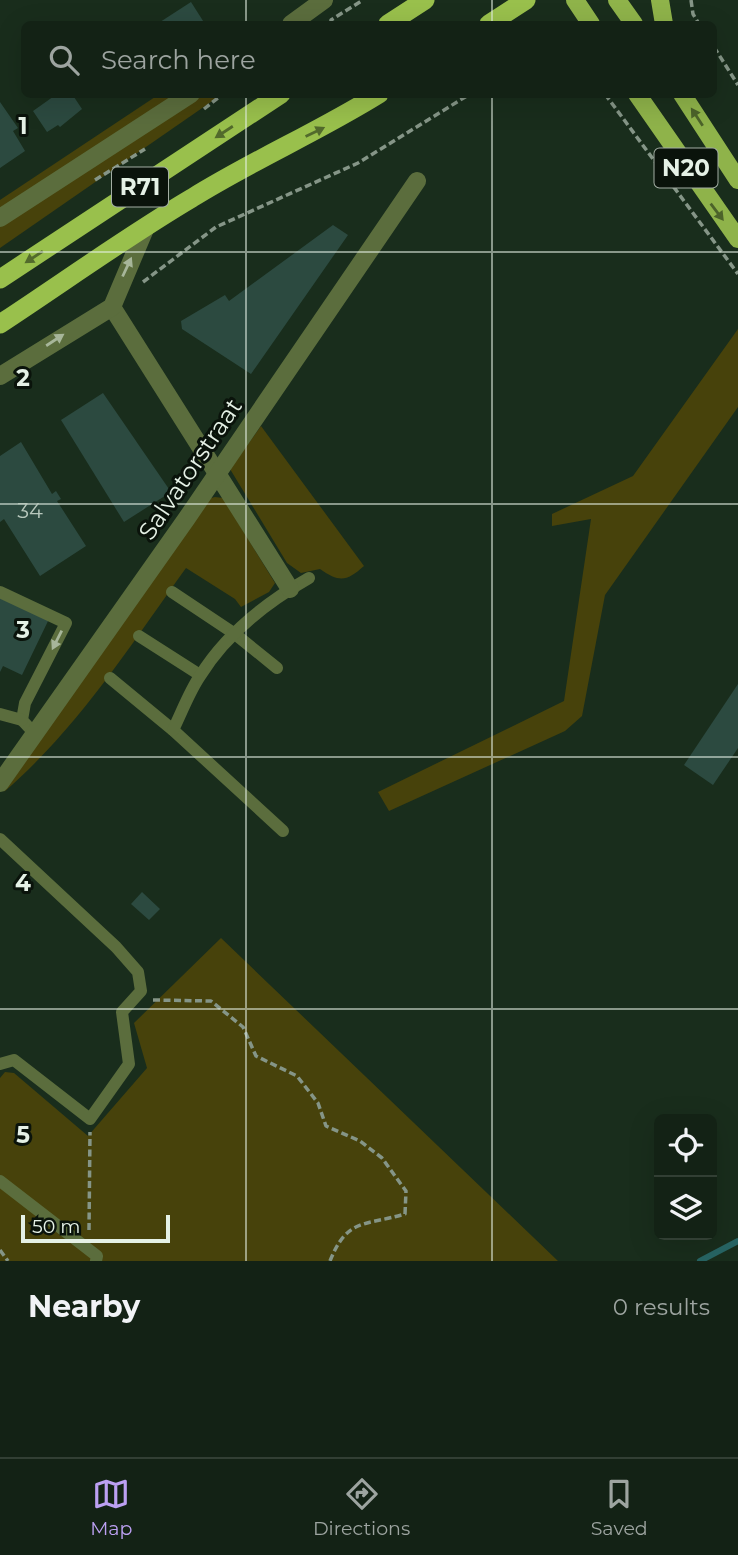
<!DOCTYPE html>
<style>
body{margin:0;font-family:Montserrat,sans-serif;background:#202f22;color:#f1f3f6}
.controls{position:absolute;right:21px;bottom:21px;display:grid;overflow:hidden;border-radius:10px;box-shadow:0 7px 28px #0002}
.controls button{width:63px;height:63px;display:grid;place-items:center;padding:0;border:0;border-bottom:2px solid #323f34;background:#132215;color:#f1f3f6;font:35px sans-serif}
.scale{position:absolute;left:21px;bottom:18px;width:149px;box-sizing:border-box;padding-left:7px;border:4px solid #e5f1e6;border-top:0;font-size:19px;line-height:24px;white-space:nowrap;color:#e5f1e6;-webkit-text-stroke:5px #0a130b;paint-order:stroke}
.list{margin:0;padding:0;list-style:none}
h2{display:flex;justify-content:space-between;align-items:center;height:91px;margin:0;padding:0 28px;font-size:30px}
h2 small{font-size:23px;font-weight:400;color:#9da4a0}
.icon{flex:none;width:38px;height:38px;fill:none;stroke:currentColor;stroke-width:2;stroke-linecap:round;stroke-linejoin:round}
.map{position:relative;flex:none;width:738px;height:1261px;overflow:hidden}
.search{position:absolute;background:#132215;box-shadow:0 7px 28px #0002;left:21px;right:21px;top:21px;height:77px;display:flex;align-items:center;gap:18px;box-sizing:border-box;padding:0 24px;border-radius:10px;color:#9da4a0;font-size:26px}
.sheet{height:196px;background:#132215}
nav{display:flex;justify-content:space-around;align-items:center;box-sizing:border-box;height:98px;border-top:2px solid #323f34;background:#132215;font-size:19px;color:#9da4a0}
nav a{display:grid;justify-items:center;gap:4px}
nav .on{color:#bca0f2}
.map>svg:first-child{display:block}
</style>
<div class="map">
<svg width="738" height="1261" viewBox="0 0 738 1261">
<rect width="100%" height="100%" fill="#192d1c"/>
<g fill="#47420b">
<path d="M158 95H221L0 248V200Z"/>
<path d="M738 329V407L605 595 582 716 565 731 389 811 378 792 564 701 591 519 552 526V514L633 476Z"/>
<path d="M261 426 364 566C347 581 340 583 320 569L301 573 287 563 230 469Z"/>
<path d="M215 497 223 498 275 583 269 592 241 607 235 599 186 568C130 646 78 728 4 792L207 499Z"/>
<path d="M221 938 558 1261H0V1078L5 1072 14 1073 88 1136 147 1068 134 1023Z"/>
</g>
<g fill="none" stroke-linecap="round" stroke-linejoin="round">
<path stroke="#276463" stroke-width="6" d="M700 1261 738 1241"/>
</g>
<g fill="#2c4a40">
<path d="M191 2 205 24H157Z"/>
<path d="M57 94H72L82 109 60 127 58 125 47 132 33 111Z"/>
<path d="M0 102 18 128 13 131 25 151 0 168Z"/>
<path d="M333 225 348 235 251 374 182 329 181 321 225 295 229 301Z"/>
<path d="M103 393 171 492 124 522 61 420Z"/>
<path d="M21 442 52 494 56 491 61 499 57 501 86 546 40 576 4 519 0 522V456Z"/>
<path d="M0 596 49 619 22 675 3 666 0 672Z"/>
<path d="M738 684V748L713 785 684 765Z"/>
<path d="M142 892 160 909 149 920 131 904Z"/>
</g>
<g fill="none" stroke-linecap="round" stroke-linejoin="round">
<g stroke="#859587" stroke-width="3.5" stroke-dasharray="7 3.5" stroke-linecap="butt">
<path d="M691 0 693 14 699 24"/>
<path d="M331 24V20L363 0"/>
<path d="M714 47 738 85"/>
<path d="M605 94 738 274"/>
<path d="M204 109 223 94"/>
<path d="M95 180 145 149"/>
<path d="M143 282 216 227 358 163 470 94"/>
<path d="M153 1000 211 1001 243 1027 256 1056 297 1076 318 1103 326 1126 360 1141 382 1158 406 1191 405 1214C364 1226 347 1218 330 1261"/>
<path d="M89 1230 90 1132"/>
<path d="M0 1250 8 1261"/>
</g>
<g stroke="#5b6d3d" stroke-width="12">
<path d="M0 592 66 623 25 703 22 720 35 734"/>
<path d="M172 592 235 634 277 668"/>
<path d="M139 636 200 675"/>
<path d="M110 678 173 730 283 831"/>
<path d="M0 714 22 720"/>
<path d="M173 730C182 712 189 692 200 676 226 634 267 602 309 578"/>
<path d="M0 839 116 947 138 972 141 991 122 1012 129 1064 90 1119 14 1060 0 1064"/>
<path d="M0 1181 97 1256 96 1261"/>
</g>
<g stroke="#5b6d3d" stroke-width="18">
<path d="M291 24 324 0"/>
<path d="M0 218 191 94"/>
<path d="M112 307 290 589"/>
<path d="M0 376 112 307 145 229"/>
<path d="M0 783 187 518 417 181"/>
</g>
<g stroke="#8fb34a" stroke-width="18">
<path d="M575 0 591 24"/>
<path d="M617 0 634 24"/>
<path d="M660 0 664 24"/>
<path d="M637 94 738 239"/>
<path d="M682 94 738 180"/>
</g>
<g stroke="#99c04c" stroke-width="19">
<path d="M388 24 425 0"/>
<path d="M489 24 526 0"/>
<path d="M0 279 281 94"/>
<path d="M0 324C64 282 126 237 192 198 253 160 318 132 379 94"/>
</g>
</g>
<defs><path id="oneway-solid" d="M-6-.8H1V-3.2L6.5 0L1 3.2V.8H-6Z" transform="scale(1.75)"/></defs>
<g fill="#4c632a">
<use href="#oneway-solid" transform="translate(697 117) rotate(-123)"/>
<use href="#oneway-solid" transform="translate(717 212) rotate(53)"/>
</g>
<g fill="#526a2c">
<use href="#oneway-solid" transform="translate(224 132) rotate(147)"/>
<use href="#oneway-solid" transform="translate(315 132) rotate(-26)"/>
<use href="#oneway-solid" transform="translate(34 257) rotate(147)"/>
</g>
<g fill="#a7b69a">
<use href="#oneway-solid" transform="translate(127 267) rotate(-65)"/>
<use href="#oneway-solid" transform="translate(55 340) rotate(-33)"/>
<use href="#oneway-solid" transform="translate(57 640) rotate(117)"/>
</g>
<path fill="none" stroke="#e5f1e6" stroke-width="2" stroke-opacity="0.55" d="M246 0V24M492 0V24M246 94V1261M492 94V1261M0 252H738M0 504H738M0 757H738M0 1009H738"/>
<g text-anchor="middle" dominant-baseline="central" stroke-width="6" stroke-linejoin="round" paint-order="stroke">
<g font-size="21" fill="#b7c7bc">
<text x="30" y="510">34</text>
</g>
<g fill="#0a130b" stroke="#a3aea4" stroke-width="2">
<rect x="654.5" y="148.5" width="63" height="39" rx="5"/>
<rect x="112" y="167.5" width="56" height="39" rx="5"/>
</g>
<g font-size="23" font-weight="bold" fill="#e5f1e6">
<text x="686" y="168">N20</text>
<text x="140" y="187">R71</text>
</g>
<g font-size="24" fill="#e5f1e6" stroke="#0a130b">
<text transform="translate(190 469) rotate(-56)">Salvatorstraat</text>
</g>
</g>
<g font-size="23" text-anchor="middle" font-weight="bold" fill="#e5f1e6" stroke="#0a130b" stroke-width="6" stroke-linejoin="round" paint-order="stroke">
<text x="23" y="134">1</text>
<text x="23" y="386">2</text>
<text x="23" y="638">3</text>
<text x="23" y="891">4</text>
<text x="23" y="1143">5</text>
</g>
</svg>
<div class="controls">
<button><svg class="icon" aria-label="locate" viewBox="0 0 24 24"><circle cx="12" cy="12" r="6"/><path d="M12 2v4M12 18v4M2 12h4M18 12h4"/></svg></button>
<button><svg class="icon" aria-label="layers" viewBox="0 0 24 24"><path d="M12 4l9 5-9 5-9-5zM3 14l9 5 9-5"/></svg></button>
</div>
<div class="scale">50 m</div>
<div class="search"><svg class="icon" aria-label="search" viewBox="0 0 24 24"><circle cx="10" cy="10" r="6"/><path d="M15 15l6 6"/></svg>Search here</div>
</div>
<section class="sheet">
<h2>Nearby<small>0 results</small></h2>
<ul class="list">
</ul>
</section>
<nav>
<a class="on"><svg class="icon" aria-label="map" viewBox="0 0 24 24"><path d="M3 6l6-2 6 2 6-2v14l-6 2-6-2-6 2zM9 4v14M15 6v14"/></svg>Map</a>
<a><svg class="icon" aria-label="directions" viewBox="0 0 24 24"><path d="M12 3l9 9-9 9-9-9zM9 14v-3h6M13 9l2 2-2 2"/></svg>Directions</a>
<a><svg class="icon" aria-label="saved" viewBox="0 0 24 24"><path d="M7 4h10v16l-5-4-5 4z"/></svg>Saved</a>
</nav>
